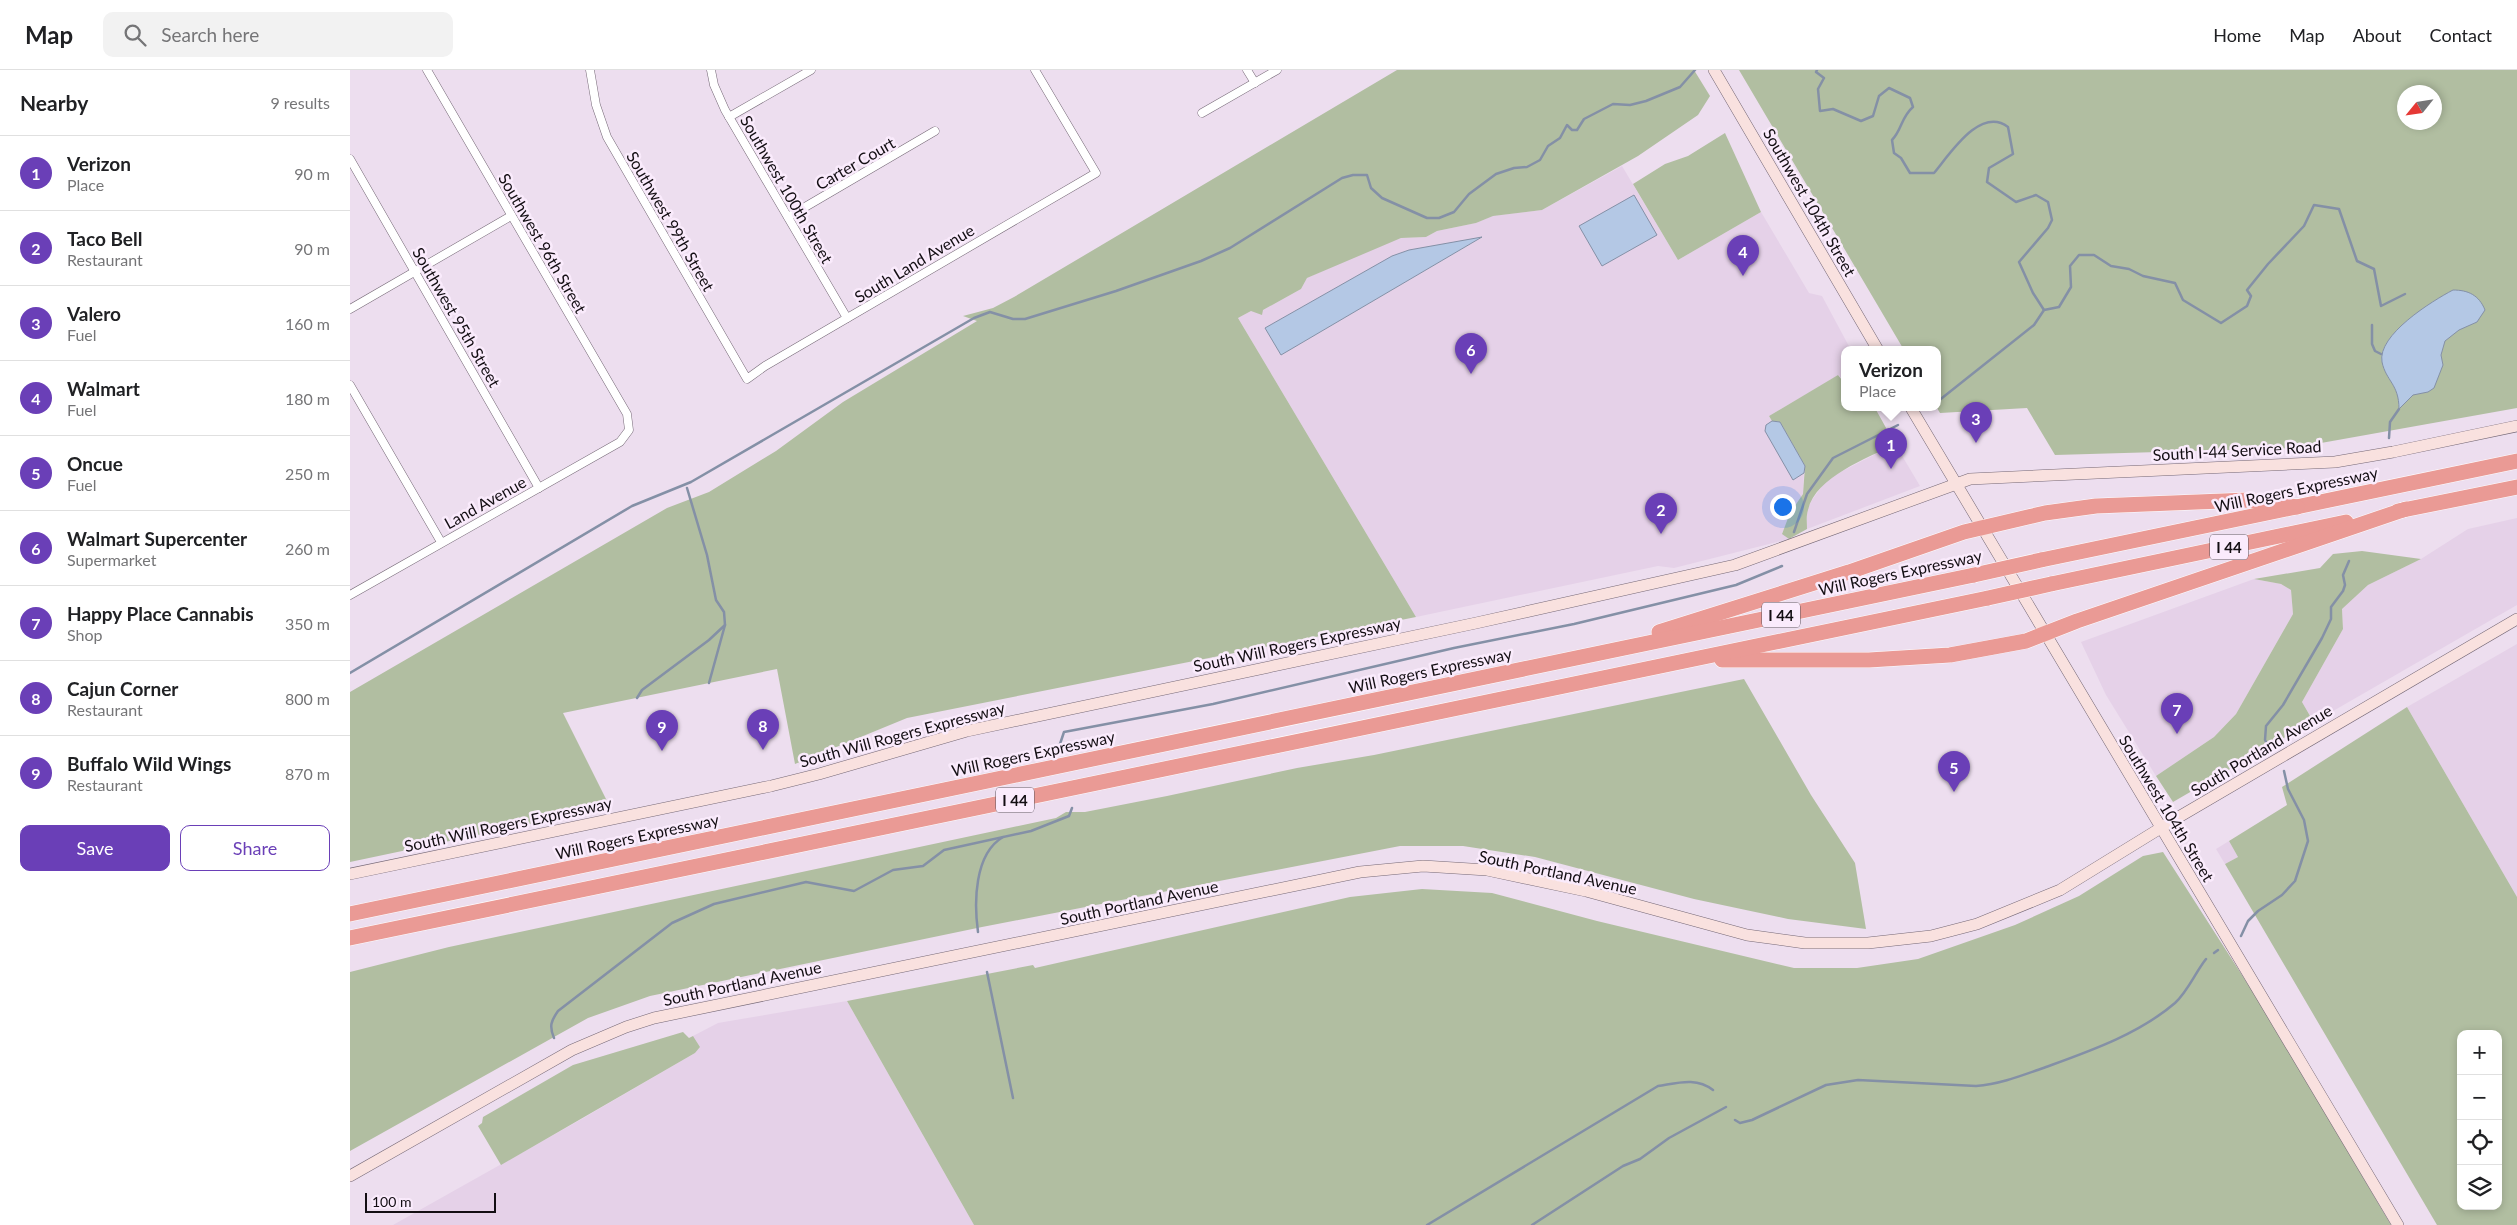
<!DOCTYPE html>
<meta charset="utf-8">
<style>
body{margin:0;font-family:Lato,sans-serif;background:#f2f2f2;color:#202124}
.controls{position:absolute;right:15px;bottom:15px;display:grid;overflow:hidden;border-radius:10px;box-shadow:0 2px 8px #0003}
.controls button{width:45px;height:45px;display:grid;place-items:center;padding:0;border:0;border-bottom:1px solid #e0e0e0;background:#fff;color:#202124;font:25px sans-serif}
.compass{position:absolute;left:2047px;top:15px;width:45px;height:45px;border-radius:50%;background:#fff;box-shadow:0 2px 8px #0003;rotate:240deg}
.scale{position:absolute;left:15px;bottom:12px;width:131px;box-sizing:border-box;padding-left:5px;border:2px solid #130e13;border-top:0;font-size:14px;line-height:18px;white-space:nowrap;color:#130e13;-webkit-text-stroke:4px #faebfc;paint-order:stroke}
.you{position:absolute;left:1432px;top:436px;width:18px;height:18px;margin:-12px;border:4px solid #fff;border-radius:50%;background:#1a73e8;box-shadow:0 0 0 8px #1a73e833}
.badge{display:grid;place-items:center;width:32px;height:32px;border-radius:50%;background:#6a3fb7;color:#fff;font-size:16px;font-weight:700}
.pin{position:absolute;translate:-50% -41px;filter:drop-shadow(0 1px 2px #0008)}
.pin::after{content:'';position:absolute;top:26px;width:18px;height:15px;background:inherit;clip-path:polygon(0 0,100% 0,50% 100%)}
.popup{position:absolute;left:1491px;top:276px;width:100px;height:65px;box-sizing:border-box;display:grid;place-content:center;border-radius:10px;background:#fff;filter:drop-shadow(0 1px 4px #0005);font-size:16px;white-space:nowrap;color:#757577}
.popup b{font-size:19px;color:#202124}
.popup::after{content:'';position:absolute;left:50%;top:100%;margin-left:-10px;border:10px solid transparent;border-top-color:#fff}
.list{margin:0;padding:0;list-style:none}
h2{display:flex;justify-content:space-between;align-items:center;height:65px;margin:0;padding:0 20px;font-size:21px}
h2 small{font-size:16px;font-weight:400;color:#757577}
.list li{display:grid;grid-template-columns:32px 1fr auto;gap:15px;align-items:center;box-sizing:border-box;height:75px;padding:0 20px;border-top:1px solid #e0e0e0}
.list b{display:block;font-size:19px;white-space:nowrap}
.list p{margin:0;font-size:16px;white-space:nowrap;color:#757577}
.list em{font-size:16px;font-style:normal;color:#757577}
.actions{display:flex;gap:10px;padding:15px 20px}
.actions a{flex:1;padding:11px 0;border:1px solid #6a3fb7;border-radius:10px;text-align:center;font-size:18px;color:#6a3fb7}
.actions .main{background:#6a3fb7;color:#fff}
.icon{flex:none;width:28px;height:28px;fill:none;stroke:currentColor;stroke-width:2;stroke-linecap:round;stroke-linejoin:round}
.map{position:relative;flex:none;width:2167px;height:1155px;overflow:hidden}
header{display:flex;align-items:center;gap:30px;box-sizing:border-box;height:70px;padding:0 25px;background:#fff;border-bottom:1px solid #e0e0e0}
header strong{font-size:24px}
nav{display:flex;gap:28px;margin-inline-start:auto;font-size:18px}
.search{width:350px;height:45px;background:#f2f2f2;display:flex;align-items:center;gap:12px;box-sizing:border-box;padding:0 18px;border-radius:10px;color:#757577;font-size:19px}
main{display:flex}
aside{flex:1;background:#fff}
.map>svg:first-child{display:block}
</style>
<header>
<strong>Map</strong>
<div class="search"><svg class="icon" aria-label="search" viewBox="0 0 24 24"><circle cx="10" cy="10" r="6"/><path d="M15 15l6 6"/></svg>Search here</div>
<nav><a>Home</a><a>Map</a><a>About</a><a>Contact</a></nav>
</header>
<main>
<aside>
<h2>Nearby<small>9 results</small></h2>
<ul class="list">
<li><span class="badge">1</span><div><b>Verizon</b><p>Place</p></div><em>90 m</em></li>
<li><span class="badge">2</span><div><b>Taco Bell</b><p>Restaurant</p></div><em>90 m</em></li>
<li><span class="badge">3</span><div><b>Valero</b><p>Fuel</p></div><em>160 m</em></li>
<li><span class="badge">4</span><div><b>Walmart</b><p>Fuel</p></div><em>180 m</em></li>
<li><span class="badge">5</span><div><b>Oncue</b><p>Fuel</p></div><em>250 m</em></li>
<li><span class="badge">6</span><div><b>Walmart Supercenter</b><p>Supermarket</p></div><em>260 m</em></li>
<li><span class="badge">7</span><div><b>Happy Place Cannabis</b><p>Shop</p></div><em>350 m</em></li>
<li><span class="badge">8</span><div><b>Cajun Corner</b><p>Restaurant</p></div><em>800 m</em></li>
<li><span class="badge">9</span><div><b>Buffalo Wild Wings</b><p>Restaurant</p></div><em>870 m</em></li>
</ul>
<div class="actions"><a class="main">Save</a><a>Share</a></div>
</aside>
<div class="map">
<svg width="2167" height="1155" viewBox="0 0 2167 1155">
<rect width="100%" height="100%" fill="#eddeef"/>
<g fill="#e5d1e8" fill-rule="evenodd">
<path d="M1272 96 1328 190 1411 142 1459 223 1472 226 1501 280H1495V314L1489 305 1419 346 1422 351 1417 355 1443 410 1454 403 1453 424 1432 463 1439 469 1324 498 1308 496 1066 547 888 248 901 241 913 240 951 219 957 208 1030 175 1051 168 1076 167 1087 161 1126 153 1142 146 1192 140ZM1131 168 931 285 915 258 1042 186 1059 180Z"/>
<path d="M1545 374 1570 416 1457 459V440L1462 430 1477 409Z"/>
<path d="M2167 448V535L1964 652 1952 632 1993 559 1992 539 2018 515 2071 489 2118 459Z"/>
<path d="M1904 509 1931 514 1941 520 1943 544 1886 644 1864 667 1806 706 1756 625 1731 572Z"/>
<path d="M2167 574V827L2057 637Z"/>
<path d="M1879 771 1888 787 1875 794 1866 779Z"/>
<path d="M497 931 624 1155H43L230 1050 345 983 350 977 343 966 368 953Z"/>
</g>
<g fill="#b1bea1" fill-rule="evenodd">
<path d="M1047 0H1344L1360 26 1348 45 1288 86 1192 140 1143 146 1126 153 1087 161 1076 167 1051 168 957 208 951 219 913 240 912 245 901 241 888 248 1066 547 557 648 445 694 427 599 213 643 260 737 0 792V622L317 438 359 422 426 381 493 332 627 251 613 246 643 238 664 227Z"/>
<path d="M1389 0H2167V338L1943 378 1705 385 1677 338 1590 343 1587 338V280H1554ZM2054 22H2084V52H2054Z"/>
<path d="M1375 63 1411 142 1328 190 1283 114 1315 94 1338 86Z"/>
<path d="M1488 305 1495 314V338H1525L1545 374C1517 389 1466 406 1458 440 1456 446 1457 453 1457 459L1439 469 1432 464 1440 443 1453 424 1455 396 1430 352 1422 351 1419 346Z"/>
<path d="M2012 481 2071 489 2018 515 1992 539 1993 559 1952 632 1963 651 1823 732 1806 706 1864 667 1886 644 1943 544 1941 520 1931 514 1904 509 1970 498 1983 484Z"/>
<path d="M1394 609 1461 725 1505 793 1516 859 1438 849 1344 829 1185 787 1113 776H1050L632 857 300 926 238 948 0 1081V902L99 877 706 748 716 742H735L817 726 947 698 1024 685Z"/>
<path d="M2057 637 2167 827V1155H2087L1875 794 1888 787 1879 771 1937 735 1932 717ZM2111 964H2148V1136H2111Z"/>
<path d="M1813 782 1917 944 2041 1155H624L497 931 683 895 685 898 1000 827 1072 819 1142 823 1247 851 1444 898H1507L1568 889 1665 855 1729 826 1793 786Z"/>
<path d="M333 962 339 968 343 966 350 977 345 983 151 1095 128 1056 132 1053 133 1047 223 995Z"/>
</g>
<g fill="#b4c8e5" stroke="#8490a6">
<path d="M1284 125 1307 165 1252 196 1229 156Z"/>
<path d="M1132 167 931 285 915 258 1042 186 1059 180Z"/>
<path d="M2103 220C2118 220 2129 225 2135 240L2127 252 2109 260 2095 271 2091 285 2093 295 2084 318 2078 322 2063 325 2049 339C2049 314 2036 311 2032 292 2027 265 2082 231 2103 220Z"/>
<path d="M1422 351 1430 352 1455 396 1454 403 1443 410 1415 361 1416 355Z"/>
</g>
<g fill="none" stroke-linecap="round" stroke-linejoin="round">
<g stroke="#8490a6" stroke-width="2.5">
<path d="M1467 0 1466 2 1474 8 1468 19 1470 41 1483 39 1511 51 1523 46 1529 26 1539 18 1560 28 1563 37C1551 47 1552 60 1542 70L1544 83 1551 88 1560 103H1584C1600 84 1630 36 1658 57L1663 84 1639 98 1637 112 1666 132 1686 125 1698 132 1702 150 1698 158 1669 192 1683 223 1694 240"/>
<path d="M2022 255V274L2025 281 2031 284"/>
<path d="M1587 332 1684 255 1694 240 1709 237 1721 217 1720 196 1729 185H1744L1761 196 1779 199 1793 206 1825 213 1833 230 1871 253 1897 236 1901 226 1897 220 1918 194 1954 156 1964 135 1989 139 2007 191 2024 199 2031 236 2055 224"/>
<path d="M2039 368 2040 352 2049 339"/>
<path d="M1444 462 1457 424 1483 388 1548 355"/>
<path d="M0 603 282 436 341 412 624 248 640 242 663 249H675L766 221 851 191 880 178 992 108 1003 105H1017L1021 118 1032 128 1077 148H1089L1104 142 1119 124 1146 104 1164 98 1177 97 1190 90 1198 76 1210 68 1217 55 1222 60H1227L1234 49 1263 34 1280 35 1296 31 1330 17 1345 0"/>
<path d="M359 613 375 555"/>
<path d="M287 628 292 620 359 570 375 555 374 542 366 530 357 485 337 418"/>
<path d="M709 677 714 662 863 634 1104 578 1224 554 1386 515 1432 496"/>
<path d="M1919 677 1915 670 1916 656 1933 635 1972 568 1981 549V537L1993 521 1995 515 1993 505 1999 491"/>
<path d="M628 862C624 833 624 784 653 767"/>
<path d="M1891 866 1898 851 1908 841 1932 825 1945 811 1958 771 1954 750 1938 719 1934 701"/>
<path d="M1864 883 1868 880"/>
<path d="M637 902 663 1028"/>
<path d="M204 968C199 956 201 951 208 941L322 853 364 834 456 812 504 821 543 800 573 796 594 780 681 761 719 746 722 738"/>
<path d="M1385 1050 1390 1053 1402 1050 1476 1015 1508 1010 1626 1016C1651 1014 1673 1005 1696 997 1740 981 1789 964 1825 933 1838 921 1845 903 1856 889"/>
<path d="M1077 1155 1308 1016C1328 1013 1346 1007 1363 1020"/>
<path d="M1182 1155 1273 1096 1290 1089 1319 1068 1376 1037"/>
</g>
<defs>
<g id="street">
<path d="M240 0 246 35 257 67 397 309 415 296 746 103 685 0"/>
<path d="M361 0 364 15 375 40 497 248"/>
<path d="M897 0 905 13"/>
<path d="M852 43 927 0"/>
<path d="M379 47 461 0"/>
<path d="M0 89 189 418"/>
<path d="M438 147 585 61"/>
<path d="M0 239 161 146"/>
<path d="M0 315 91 472"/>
<path d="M0 525 270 372 279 360 277 344 77 0"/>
</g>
<g id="secondary">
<path d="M1364 0 1528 280"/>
<path d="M1561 338 2048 1155"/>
<path d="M0 804 421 716 469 704 617 661 1126 553 1385 495 1620 409 1985 392 2043 382 2167 356"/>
<path d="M0 1106 222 980 276 957 304 948 1010 802 1073 796 1137 800 1236 821 1397 865 1455 873H1518L1581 866 1627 854 1710 820 1827 748 2167 549"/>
</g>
<g id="highway">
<path d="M2048 441 2167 417"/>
<path d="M1691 490 2167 391"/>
<path d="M1701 514 1996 452"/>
<path d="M1309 562 1499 502 1614 462 1695 443 1746 436 1898 430 1947 437"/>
<path d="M1372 590H1519L1600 585 1676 571 1727 551 2056 439"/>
<path d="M0 844 1624 505"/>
<path d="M0 868 1638 528"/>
</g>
</defs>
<use href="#street" stroke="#756876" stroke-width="9"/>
<use href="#secondary" stroke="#756876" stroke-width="12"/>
<use href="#highway" stroke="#fff" stroke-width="16"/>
<use href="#street" stroke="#fff" stroke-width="8"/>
<use href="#secondary" stroke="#f9e1df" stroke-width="11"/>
<use href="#highway" stroke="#ea9a95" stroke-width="15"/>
<defs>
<g id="highway-bridge">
<path d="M1624 505 1691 490"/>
<path d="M1638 528 1701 514"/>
</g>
</defs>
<use href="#highway-bridge" stroke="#fff" stroke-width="16" stroke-linecap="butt"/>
<use href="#highway-bridge" stroke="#ea9a95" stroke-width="15"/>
</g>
<g text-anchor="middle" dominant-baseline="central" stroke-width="5" stroke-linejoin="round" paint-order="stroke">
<g fill="#faebfc" stroke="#585059" stroke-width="1">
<rect x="1860" y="464.5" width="38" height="25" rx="4"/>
<rect x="1412" y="532.5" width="38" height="25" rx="4"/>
<rect x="646" y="717.5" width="38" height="25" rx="4"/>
</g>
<g font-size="15" font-weight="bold" fill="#130e13">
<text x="1879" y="477">I 44</text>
<text x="1431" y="545">I 44</text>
<text x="665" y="730">I 44</text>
</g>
<g font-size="16" fill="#130e13" stroke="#faebfc">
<text transform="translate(505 93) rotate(-30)">Carter Court</text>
<text transform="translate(437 119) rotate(60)">Southwest 100th Street</text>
<text transform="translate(1460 132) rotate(60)">Southwest 104th Street</text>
<text transform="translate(321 151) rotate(60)">Southwest 99th Street</text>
<text transform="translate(193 173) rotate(60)">Southwest 96th Street</text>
<text transform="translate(564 193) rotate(-31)">South Land Avenue</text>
<text transform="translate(107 247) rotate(60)">Southwest 95th Street</text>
<text transform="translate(1887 380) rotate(-3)">South I-44 Service Road</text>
<text transform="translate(1946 419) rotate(-12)">Will Rogers Expressway</text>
<text transform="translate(135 432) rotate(-29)">Land Avenue</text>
<text transform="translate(1550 502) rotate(-12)">Will Rogers Expressway</text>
<text transform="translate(947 574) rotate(-12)">South Will Rogers Expressway</text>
<text transform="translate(1080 600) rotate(-12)">Will Rogers Expressway</text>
<text transform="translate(552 664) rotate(-15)">South Will Rogers Expressway</text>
<text transform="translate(1911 680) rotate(-31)">South Portland Avenue</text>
<text transform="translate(683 683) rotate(-12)">Will Rogers Expressway</text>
<text transform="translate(1817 738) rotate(59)">Southwest 104th Street</text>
<text transform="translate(158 754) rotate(-12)">South Will Rogers Expressway</text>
<text transform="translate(287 766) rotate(-12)">Will Rogers Expressway</text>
<text transform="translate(1208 802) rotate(12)">South Portland Avenue</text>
<text transform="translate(789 832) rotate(-12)">South Portland Avenue</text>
<text transform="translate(392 913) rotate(-12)">South Portland Avenue</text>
</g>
</g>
</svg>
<div class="controls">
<button>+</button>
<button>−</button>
<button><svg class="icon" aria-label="locate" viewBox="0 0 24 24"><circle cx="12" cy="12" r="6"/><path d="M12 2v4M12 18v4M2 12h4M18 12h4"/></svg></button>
<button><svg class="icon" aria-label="layers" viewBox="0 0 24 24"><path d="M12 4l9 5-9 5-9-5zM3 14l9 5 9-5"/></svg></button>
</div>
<svg class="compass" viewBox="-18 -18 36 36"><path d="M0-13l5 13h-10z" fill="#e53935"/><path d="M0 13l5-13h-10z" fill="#757577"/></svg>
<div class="scale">100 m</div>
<div class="you"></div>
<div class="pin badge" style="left:1541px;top:399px">1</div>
<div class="popup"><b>Verizon</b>Place</div>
<div class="pin badge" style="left:1311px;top:464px">2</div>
<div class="pin badge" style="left:1626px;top:373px">3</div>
<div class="pin badge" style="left:1393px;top:206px">4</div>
<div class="pin badge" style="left:1604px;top:722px">5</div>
<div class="pin badge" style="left:1121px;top:304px">6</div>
<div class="pin badge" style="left:1827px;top:664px">7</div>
<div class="pin badge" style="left:413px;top:680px">8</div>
<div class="pin badge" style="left:312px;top:681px">9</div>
</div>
</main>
